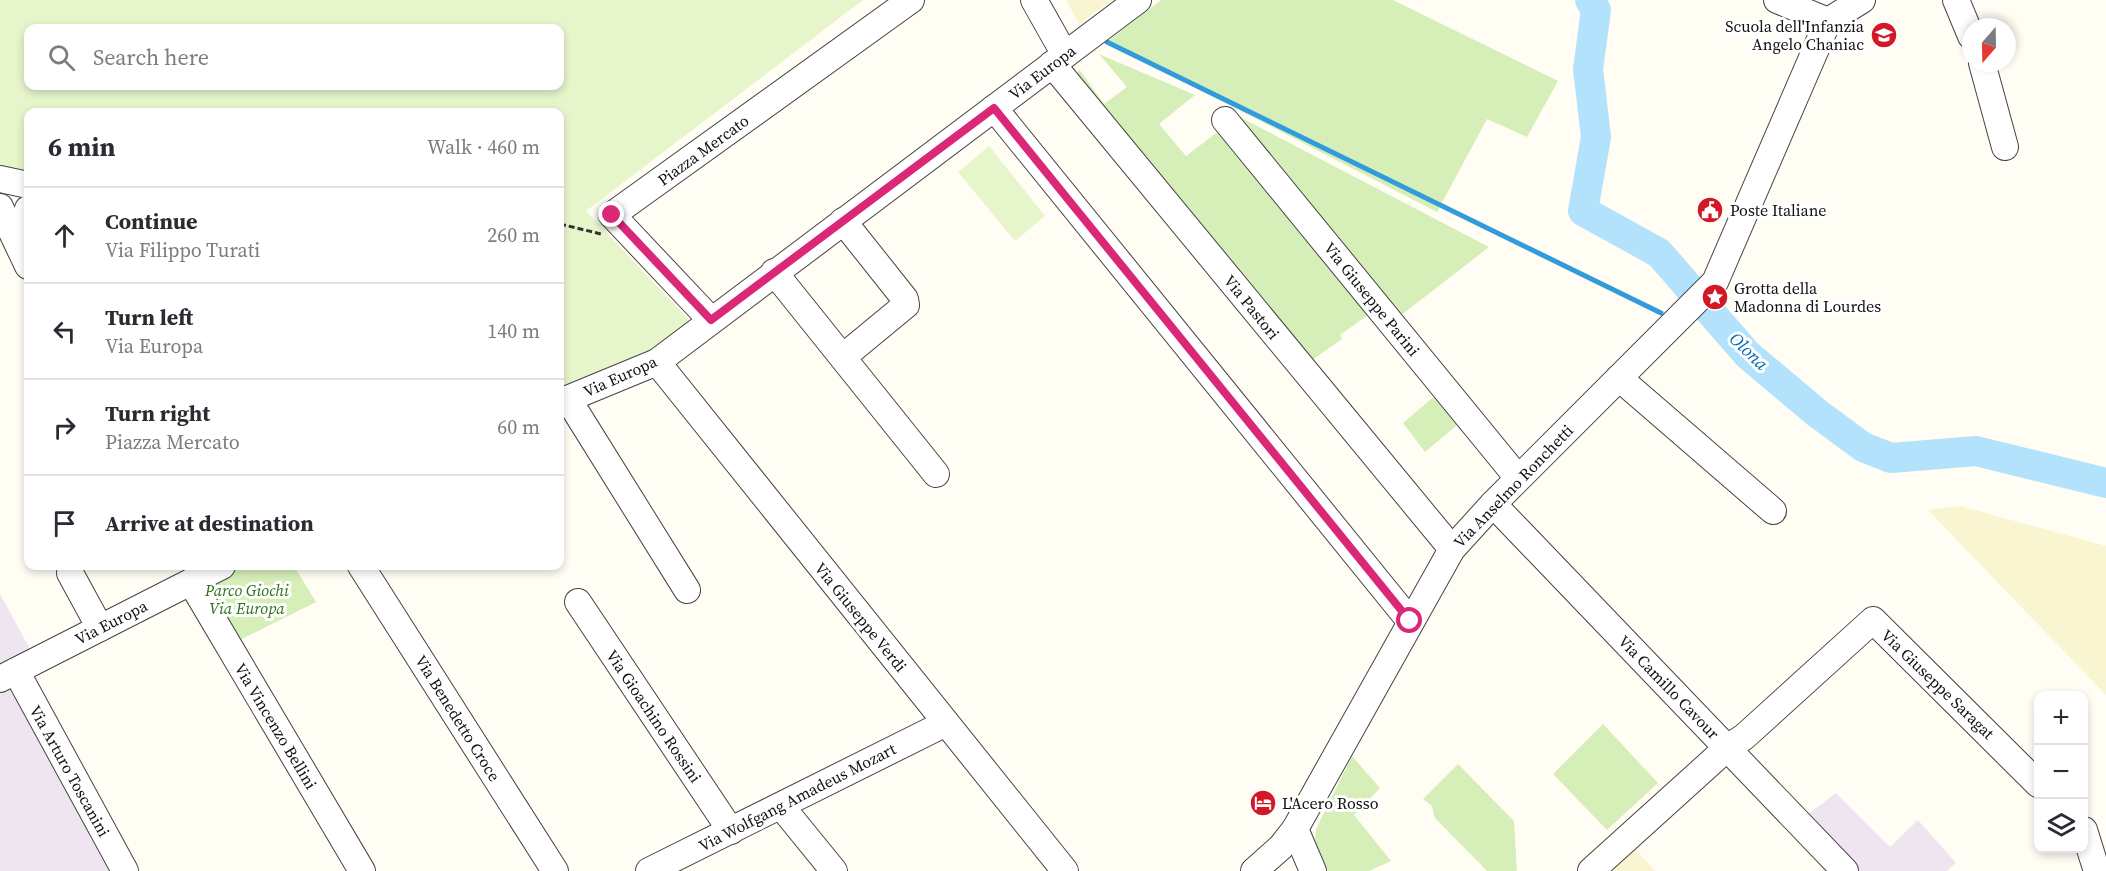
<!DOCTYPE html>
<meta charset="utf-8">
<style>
body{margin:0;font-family:"Source Serif 4",serif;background:#f2f2f3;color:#2b2b33}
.controls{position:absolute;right:18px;bottom:18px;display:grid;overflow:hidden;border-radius:12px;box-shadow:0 3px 9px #0003}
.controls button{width:54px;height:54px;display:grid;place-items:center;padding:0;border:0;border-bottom:2px solid #e1e1e2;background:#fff;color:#2b2b33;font:30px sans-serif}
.compass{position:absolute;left:1962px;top:18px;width:54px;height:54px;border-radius:50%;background:#fff;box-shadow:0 3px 9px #0003;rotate:200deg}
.stop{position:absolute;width:18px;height:18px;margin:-14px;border:4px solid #db2777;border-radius:50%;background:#fff}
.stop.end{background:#db2777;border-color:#fff;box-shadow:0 2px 6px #0008}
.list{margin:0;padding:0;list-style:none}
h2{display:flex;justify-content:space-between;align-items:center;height:78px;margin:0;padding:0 24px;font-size:26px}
h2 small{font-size:20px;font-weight:400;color:#7c7c81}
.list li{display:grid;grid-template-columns:39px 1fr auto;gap:18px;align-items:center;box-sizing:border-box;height:96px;padding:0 24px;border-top:2px solid #e1e1e2}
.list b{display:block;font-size:22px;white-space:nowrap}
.list p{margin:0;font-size:20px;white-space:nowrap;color:#7c7c81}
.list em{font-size:20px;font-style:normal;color:#7c7c81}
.icon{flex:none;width:33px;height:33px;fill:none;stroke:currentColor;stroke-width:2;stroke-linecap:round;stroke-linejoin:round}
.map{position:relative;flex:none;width:2106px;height:871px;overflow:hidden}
.search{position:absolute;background:#fff;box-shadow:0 3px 9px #0003;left:24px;top:24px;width:540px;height:66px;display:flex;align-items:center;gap:15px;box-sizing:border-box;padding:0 21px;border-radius:12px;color:#7c7c81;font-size:22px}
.panel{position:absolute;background:#fff;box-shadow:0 3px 9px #0003;left:24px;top:108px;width:540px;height:462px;border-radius:12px}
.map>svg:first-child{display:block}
</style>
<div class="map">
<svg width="2106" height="871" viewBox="0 0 2106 871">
<rect width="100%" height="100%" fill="#fffdf4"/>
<g fill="#eee5f0">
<path d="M0 594 31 651 0 667Z"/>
<path d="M12 678 116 871H0V684Z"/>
<path d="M1836 793 1890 847 1918 820 1956 863 1947 871H1854L1803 818Z"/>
</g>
<g fill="#f9f5d0">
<path d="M1066 0H1112L1079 24Z"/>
<path d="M1960 506 2106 546V695L1928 510Z"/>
<path d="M1633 846 1655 871H1605Z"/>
</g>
<g fill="#d6efb8">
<path d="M1161 0H1393L1558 81 1527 137 1487 119 1437 212 1107 42Z"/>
<path d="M1099 54 1195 95 1159 124 1186 156 1220 130 1368 315 1340 335 1342 339 1308 363 1076 80 1079 69 1104 104 1127 87Z"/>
<path d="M1234 114 1489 247 1400 316Z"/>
<path d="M1437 394 1462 421 1425 452 1403 423Z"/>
<path d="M236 566H294L316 602 232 644 197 585Z"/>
<path d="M1603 724 1658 783 1607 830 1553 774Z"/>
<path d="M1352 756 1380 788 1354 815 1391 861 1369 871H1328L1315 841 1316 829Z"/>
<path d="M1458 764 1514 821 1517 871H1487L1435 818 1432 806 1423 799Z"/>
</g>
<g fill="#e7f5cb" fill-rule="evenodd">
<path d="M0 0H863L586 211 692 323 652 352 560 387V112H28V175L0 168ZM28 28H560V86H28Z"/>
<path d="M989 146 1045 216 1015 241 958 172Z"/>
</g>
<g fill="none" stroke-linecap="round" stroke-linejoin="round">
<path stroke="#329bdc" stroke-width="5" d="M1107 42 1661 313"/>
<path stroke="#b3e2fc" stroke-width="30" d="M1590 0 1596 10 1588 69 1596 137 1583 211 1659 253 1748 355 1817 413 1863 447 1891 458 1976 451 2106 483"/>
<defs>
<g id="minor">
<path d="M1034 0 1065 55"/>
<path d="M1777 0 1828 21"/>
<path d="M1956 0 1971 36"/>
<path d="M1982 63 2005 147"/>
<path d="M1052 64 1452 549"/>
<path d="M994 108 1410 621"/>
<path d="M1225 120 1518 478"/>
<path d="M0 179 28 185"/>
<path d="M0 207 28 266"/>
<path d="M20 248 22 228 28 209"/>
<path d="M774 272 936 474"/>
<path d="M711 320 612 215 911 0"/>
<path d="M843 357 906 305 905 299 843 221"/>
<path d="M657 362 1065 871"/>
<path d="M1619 378 1773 511"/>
<path d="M568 399 687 590"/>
<path d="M560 402 657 362 1138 0"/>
<path d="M1493 504 1845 871"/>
<path d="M361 566 555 871"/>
<path d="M70 573 100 628"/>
<path d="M191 582 362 871"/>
<path d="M578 602 731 831"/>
<path d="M16 671 125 871"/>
<path d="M0 679 222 566"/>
<path d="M781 806 834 871"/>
<path d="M1295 829 1313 871"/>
<path d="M2084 830 2095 865"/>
<path d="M649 871 946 723"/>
<path d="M1254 871 1281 847 1295 829 1452 549 1493 504 1715 282 1828 21 1862 0"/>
<path d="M1591 871 1727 748 1744 737 1873 620 2038 784"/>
</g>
</defs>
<use href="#minor" stroke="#444" stroke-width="28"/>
<path stroke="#333" stroke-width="3" stroke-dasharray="6 3" stroke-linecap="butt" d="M560 224 601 234"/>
<use href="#minor" stroke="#fff" stroke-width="26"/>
</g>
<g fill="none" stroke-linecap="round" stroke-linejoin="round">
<path stroke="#db2777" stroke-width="8" d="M612 215 711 320 994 108 1410 621"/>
</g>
<defs>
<symbol id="school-disc" viewBox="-11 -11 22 22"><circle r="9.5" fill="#d11824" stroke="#fff"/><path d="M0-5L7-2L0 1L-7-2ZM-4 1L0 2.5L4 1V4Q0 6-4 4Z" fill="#fff"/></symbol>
<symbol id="civic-disc" viewBox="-11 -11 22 22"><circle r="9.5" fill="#d11824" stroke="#fff"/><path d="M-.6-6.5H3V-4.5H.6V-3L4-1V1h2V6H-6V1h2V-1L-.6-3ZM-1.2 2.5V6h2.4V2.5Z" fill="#fff"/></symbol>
<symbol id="sight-disc" viewBox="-11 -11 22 22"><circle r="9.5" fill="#d11824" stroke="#fff"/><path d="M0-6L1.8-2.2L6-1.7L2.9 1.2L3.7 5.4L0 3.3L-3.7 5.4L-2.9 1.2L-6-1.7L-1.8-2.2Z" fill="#fff"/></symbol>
<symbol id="hotel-disc" viewBox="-11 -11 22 22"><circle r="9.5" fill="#d11824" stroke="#fff"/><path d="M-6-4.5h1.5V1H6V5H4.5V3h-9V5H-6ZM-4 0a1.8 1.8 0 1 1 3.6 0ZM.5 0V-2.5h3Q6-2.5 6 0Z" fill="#fff"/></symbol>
</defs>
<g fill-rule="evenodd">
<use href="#school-disc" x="1869" y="20" width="30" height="30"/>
<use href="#civic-disc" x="1695" y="195" width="30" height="30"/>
<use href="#sight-disc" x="1700" y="282" width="30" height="30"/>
<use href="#hotel-disc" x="1248" y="788" width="30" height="30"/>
</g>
<g text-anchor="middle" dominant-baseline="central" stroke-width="6" stroke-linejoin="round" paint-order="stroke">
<g font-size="16" fill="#111" stroke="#fff" text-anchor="start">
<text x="1864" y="26" text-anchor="end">Scuola dell'Infanzia<tspan x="1864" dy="18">Angelo Chaniac</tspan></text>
<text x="1730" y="210">Poste Italiane</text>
<text x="1734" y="288">Grotta della<tspan x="1734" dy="18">Madonna di Lourdes</tspan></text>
<text x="1282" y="803">L'Acero Rosso</text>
</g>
<g font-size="16" fill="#111" stroke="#fff">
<text transform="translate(1042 72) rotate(-37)">Via Europa</text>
<text transform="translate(703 150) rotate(-36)">Piazza Mercato</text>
<text transform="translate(1372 299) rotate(51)">Via Giuseppe Parini</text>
<text transform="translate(1252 307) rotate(51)">Via Pastori</text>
<text transform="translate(620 376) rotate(-24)">Via Europa</text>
<text transform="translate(1513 486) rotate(-46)">Via Anselmo Ronchetti</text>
<text transform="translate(861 617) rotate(51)">Via Giuseppe Verdi</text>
<text transform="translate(111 622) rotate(-27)">Via Europa</text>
<text transform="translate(1938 684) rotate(44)">Via Giuseppe Saragat</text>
<text transform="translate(1669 687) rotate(46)">Via Camillo Cavour</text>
<text transform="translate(654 716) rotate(56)">Via Gioachino Rossini</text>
<text transform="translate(458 718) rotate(58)">Via Benedetto Croce</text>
<text transform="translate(276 726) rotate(59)">Via Vincenzo Bellini</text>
<text transform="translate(70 771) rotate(61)">Via Arturo Toscanini</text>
<text transform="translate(797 797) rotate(-27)">Via Wolfgang Amadeus Mozart</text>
</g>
<g font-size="16" font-style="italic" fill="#2c7118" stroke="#fff">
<text x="247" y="590">Parco Giochi<tspan x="247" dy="18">Via Europa</tspan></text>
</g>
<g font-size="18" font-style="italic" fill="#0a6cb2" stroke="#fff">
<text transform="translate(1749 351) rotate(44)">Olona</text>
</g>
</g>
</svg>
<div class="controls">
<button>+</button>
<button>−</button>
<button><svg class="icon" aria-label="layers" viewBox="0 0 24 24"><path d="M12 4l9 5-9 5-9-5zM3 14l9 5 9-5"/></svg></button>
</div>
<svg class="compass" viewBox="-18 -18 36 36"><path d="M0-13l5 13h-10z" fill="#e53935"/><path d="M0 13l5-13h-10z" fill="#7c7c81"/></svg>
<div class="stop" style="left:1410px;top:621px"></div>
<div class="stop end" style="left:612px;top:215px"></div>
<div class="search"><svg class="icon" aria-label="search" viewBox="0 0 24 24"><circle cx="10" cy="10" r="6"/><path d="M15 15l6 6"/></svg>Search here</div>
<section class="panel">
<h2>6 min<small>Walk · 460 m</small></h2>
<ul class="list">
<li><svg class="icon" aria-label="ahead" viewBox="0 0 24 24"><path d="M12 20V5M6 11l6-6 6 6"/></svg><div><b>Continue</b><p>Via Filippo Turati</p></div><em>260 m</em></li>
<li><svg class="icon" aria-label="left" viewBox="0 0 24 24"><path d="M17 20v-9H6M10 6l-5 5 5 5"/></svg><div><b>Turn left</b><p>Via Europa</p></div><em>140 m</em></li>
<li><svg class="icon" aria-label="right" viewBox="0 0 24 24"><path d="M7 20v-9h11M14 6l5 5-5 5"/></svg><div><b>Turn right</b><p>Piazza Mercato</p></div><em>60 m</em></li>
<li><svg class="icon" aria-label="arrive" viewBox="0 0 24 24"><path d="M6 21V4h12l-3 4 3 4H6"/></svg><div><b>Arrive at destination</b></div></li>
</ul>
</section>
</div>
